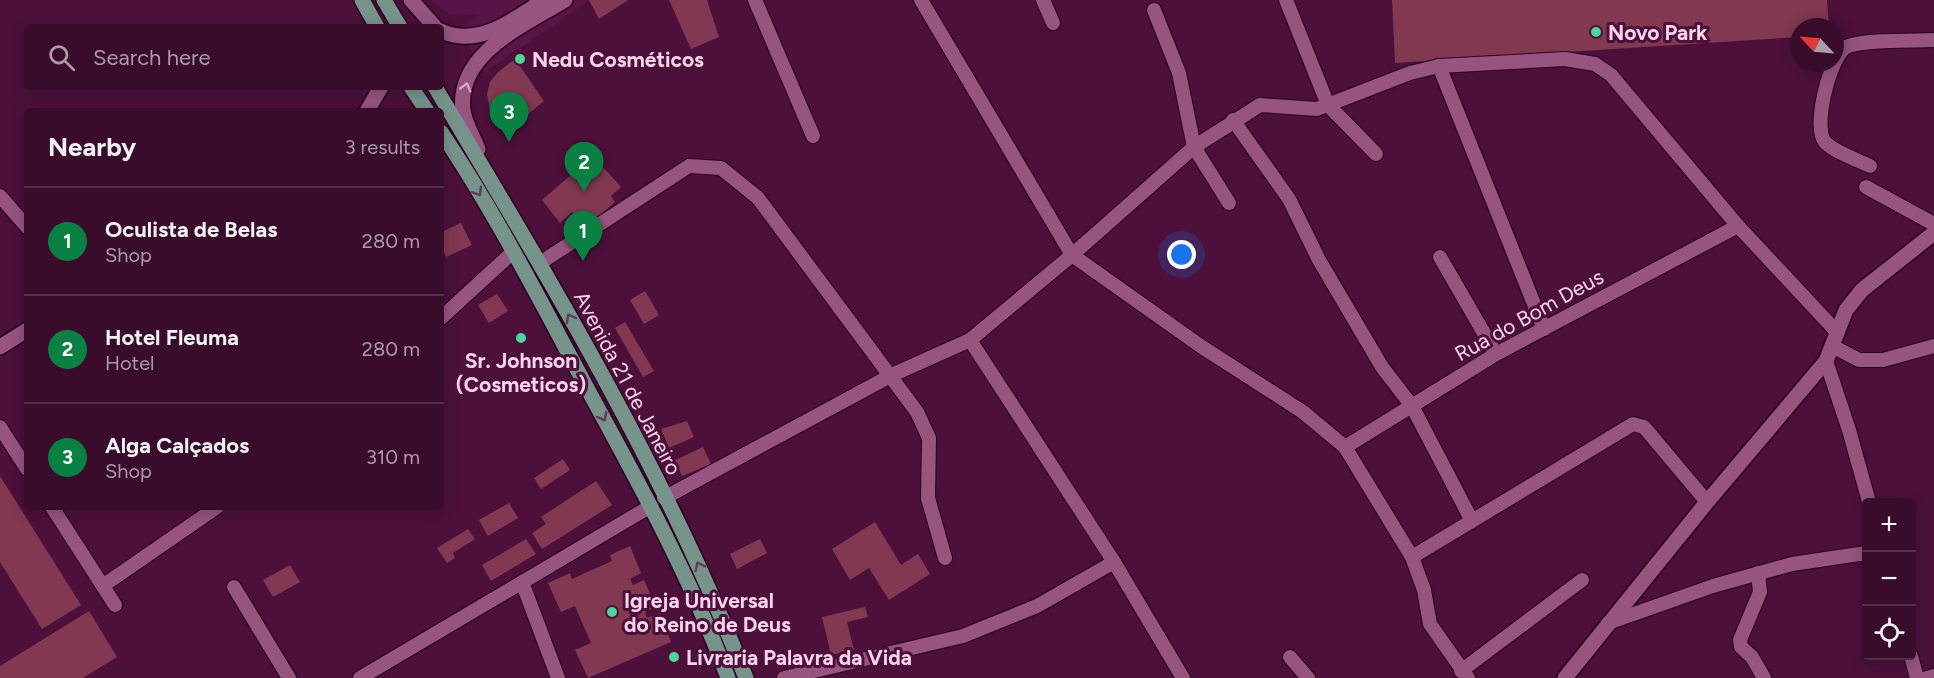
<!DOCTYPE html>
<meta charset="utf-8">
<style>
body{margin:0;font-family:Figtree,sans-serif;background:#401534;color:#f1f3f6}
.controls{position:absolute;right:18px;bottom:18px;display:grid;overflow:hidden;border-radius:6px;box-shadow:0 3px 15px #0003}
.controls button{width:54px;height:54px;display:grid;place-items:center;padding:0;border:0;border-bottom:2px solid #532c48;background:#390c2c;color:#f1f3f6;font:30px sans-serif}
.compass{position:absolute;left:1790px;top:18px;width:54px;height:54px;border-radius:50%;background:#390c2c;box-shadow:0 3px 15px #0003;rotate:296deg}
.you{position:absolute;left:1182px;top:255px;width:21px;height:21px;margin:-15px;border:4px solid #fff;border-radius:50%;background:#1a73e8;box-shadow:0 0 0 9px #1a73e833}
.badge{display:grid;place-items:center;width:39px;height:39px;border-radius:50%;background:#0b8043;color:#fff;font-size:20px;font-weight:700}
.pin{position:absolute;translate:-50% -50px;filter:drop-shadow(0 2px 3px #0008)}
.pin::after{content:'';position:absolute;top:32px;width:21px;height:18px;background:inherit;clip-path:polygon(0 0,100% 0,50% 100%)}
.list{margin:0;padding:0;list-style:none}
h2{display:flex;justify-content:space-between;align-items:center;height:78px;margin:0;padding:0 24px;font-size:26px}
h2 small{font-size:20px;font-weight:400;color:#ab9ba9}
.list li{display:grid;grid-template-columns:39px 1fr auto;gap:18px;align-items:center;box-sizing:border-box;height:108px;padding:0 24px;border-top:2px solid #532c48}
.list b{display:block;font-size:22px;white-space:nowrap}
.list p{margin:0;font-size:20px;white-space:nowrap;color:#ab9ba9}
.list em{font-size:20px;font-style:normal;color:#ab9ba9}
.icon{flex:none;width:33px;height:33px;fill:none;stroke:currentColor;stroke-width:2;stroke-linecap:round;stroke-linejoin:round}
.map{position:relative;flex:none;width:1934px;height:678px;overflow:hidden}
.search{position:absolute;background:#390c2c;box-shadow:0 3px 15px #0003;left:24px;top:24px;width:420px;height:66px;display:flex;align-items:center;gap:15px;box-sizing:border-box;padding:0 21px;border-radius:6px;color:#ab9ba9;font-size:22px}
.panel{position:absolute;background:#390c2c;box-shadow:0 3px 15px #0003;left:24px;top:108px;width:420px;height:402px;border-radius:6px}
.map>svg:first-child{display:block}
</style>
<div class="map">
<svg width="1934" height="678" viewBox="0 0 1934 678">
<rect width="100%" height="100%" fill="#4c103b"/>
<path fill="#581445" d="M431 0H590L485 72 459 30 476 15 449 14Z"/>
<g fill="#813850">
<path d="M589 0H628L599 19Z"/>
<path d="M669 0H707L719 37 691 49Z"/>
<path d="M1392 0H1827L1829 27H1799V37L1395 63Z"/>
<path d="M515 59 544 101 504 134 491 116 487 94 490 82 498 72Z"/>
<path d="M593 156 621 187 611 196 615 202 584 229 572 212 560 223 542 200Z"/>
<path d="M461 223 472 245 446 257 441 247V232Z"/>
<path d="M645 291 659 315 644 324 630 300Z"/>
<path d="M497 294 508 311 489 323 478 305Z"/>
<path d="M625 322 654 371 643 377 615 328Z"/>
<path d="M687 421 694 437 669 448 661 429Z"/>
<path d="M703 447 711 464 682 476 675 460Z"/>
<path d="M563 459 570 470 541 489 534 478Z"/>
<path d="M0 476 81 605 42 629 0 562Z"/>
<path d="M596 481 612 505 542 549 532 533 546 524 541 517Z"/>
<path d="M509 503 518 518 488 536 479 520Z"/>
<path d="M875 522 901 565 918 554 930 574 889 600 869 568 850 580 832 549Z"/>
<path d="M468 529 475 539 453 553 455 558 447 563 437 548Z"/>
<path d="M526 539 536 554 491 581 482 565Z"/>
<path d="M760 539 767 553 737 569 730 554Z"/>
<path d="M630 546 641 573 630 579 633 585 644 580 656 607 645 612 647 618 659 613 671 642 588 678 575 650 591 643 575 606 561 612 548 583 570 573 572 579 612 561 610 555Z"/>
<path d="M290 565 300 582 273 597 263 580Z"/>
<path d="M865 607 868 617 847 622 854 650 831 655 822 617Z"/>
<path d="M89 611 117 657 83 678H0V666Z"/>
</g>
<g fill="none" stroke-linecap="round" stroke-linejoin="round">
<defs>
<g id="street">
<path d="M755 0 813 136"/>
<path d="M921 0 1072 255 1202 347 1303 412 1345 447 1412 557 1424 590 1430 624 1468 678"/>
<path d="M1043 0 1053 23"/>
<path d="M1286 0 1328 105 1376 154"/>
<path d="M1154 10 1179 73 1194 147 1229 203"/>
<path d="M1439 66 1544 329"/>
<path d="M1233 120 1289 199 1319 260 1382 367 1412 406 1472 521"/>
<path d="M1870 166C1859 161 1831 150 1825 142 1812 127 1830 57 1846 47 1861 39 1915 41 1934 40"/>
<path d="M1866 187 1934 224"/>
<path d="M0 196 27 227"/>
<path d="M1440 257 1496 354"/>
<path d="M540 263 689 166 721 168 758 198 917 412 929 438 928 498 945 558"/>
<path d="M441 318 513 252"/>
<path d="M970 340 1114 562 1183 678"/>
<path d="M1832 346 1859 360H1883L1934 346"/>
<path d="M1826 361 1849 430 1869 502"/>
<path d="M0 427 27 469"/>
<path d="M1345 447 1496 354 1738 226"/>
<path d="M664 498 892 375 970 340 1072 255 1194 147 1260 105 1317 109 1410 73 1439 66 1565 59 1595 64 1611 75 1738 226 1836 331"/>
<path d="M52 507 115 605"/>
<path d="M1412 557 1633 424 1644 427 1707 502"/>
<path d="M1758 573 1760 592 1740 640 1741 647 1752 657 1764 678"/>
<path d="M522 582 558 678"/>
<path d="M104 585 217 507"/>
<path d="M234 587 289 678"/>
<path d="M1608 623 1713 586 1792 564 1866 553"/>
<path d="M1911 656 1917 678"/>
<path d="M1290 657 1308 678"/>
<path d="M1461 671 1582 580"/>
<path d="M360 678 651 506"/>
<path d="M784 678 963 636 1037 606 1114 562"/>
<path d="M1927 678 1934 676"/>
</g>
<g id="secondary">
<path d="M411 0 435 27"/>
<path d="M441 31C479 48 513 20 544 0"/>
<path d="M367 111 381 87"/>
<path d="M478 149C473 136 465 124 463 110 456 53 526 24 565 0"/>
<path d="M0 347 27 330"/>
<path d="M1565 678 1707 502 1826 361 1846 310 1862 290 1934 233"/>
</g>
<g id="primary">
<path d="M362 0 377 27"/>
<path d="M384 0 400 27"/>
<path d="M411 87 427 111"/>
<path d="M435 87C549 278 665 470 746 678"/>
<path d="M441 132C496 214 541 302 587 388 639 483 690 576 728 678"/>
</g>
</defs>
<use href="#street" stroke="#2b001f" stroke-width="16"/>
<use href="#secondary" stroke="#2b001f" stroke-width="18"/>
<use href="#primary" stroke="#2b001f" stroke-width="18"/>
<use href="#street" stroke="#96547f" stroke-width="14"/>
<use href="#secondary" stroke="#96547f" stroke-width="15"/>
<use href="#primary" stroke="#77948b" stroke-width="15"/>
</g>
<defs><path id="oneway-chevron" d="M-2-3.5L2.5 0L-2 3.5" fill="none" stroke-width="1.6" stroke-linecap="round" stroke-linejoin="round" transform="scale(1.5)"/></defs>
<use stroke="#d8a7c6" href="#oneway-chevron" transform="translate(466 87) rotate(-74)"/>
<g stroke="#5b3e57">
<use href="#oneway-chevron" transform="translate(478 192) rotate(59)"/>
<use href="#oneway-chevron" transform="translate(570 318) rotate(-119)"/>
<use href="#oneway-chevron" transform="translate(603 417) rotate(62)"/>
<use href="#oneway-chevron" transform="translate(699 566) rotate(-116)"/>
</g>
<g fill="#4ed39a" stroke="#4c103b" stroke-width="2">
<circle cx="1596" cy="32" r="6"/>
<circle cx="520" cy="59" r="6"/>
<circle cx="521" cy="338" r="6"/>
<circle cx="612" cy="612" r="6"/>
<circle cx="674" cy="657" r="6"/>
</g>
<g text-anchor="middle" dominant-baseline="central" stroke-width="6" stroke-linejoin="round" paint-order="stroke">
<g font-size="21" font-weight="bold" fill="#fbd4ec" stroke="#4c103b" text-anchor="start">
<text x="1608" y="32">Novo Park</text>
<text x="532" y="59">Nedu Cosméticos</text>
<text x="521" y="360" text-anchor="middle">Sr. Johnson<tspan x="521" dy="24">(Cosmeticos)</tspan></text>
<text x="624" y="600">Igreja Universal<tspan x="624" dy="24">do Reino de Deus</tspan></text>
<text x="686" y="657">Livraria Palavra da Vida</text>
</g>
<g font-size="21" fill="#fbd4ec" stroke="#4c103b">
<text transform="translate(1529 315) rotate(-29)">Rua do Bom Deus</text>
<text transform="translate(628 383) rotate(62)">Avenida 21 de Janeiro</text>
</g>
</g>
</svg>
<div class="controls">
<button>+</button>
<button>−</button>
<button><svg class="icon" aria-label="locate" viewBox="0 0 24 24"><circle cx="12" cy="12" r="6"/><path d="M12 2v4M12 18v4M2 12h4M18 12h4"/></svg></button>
</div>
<svg class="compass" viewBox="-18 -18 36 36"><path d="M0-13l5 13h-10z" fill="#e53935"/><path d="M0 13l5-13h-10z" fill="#ab9ba9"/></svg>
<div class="you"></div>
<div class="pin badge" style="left:583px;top:261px">1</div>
<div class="pin badge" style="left:584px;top:192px">2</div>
<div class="pin badge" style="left:509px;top:142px">3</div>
<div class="search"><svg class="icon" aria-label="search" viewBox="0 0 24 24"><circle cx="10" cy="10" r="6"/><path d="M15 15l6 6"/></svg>Search here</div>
<section class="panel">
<h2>Nearby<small>3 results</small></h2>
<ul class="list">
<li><span class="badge">1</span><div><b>Oculista de Belas</b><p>Shop</p></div><em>280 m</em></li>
<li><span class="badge">2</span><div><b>Hotel Fleuma</b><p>Hotel</p></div><em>280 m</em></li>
<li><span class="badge">3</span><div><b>Alga Calçados</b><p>Shop</p></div><em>310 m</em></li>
</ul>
</section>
</div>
